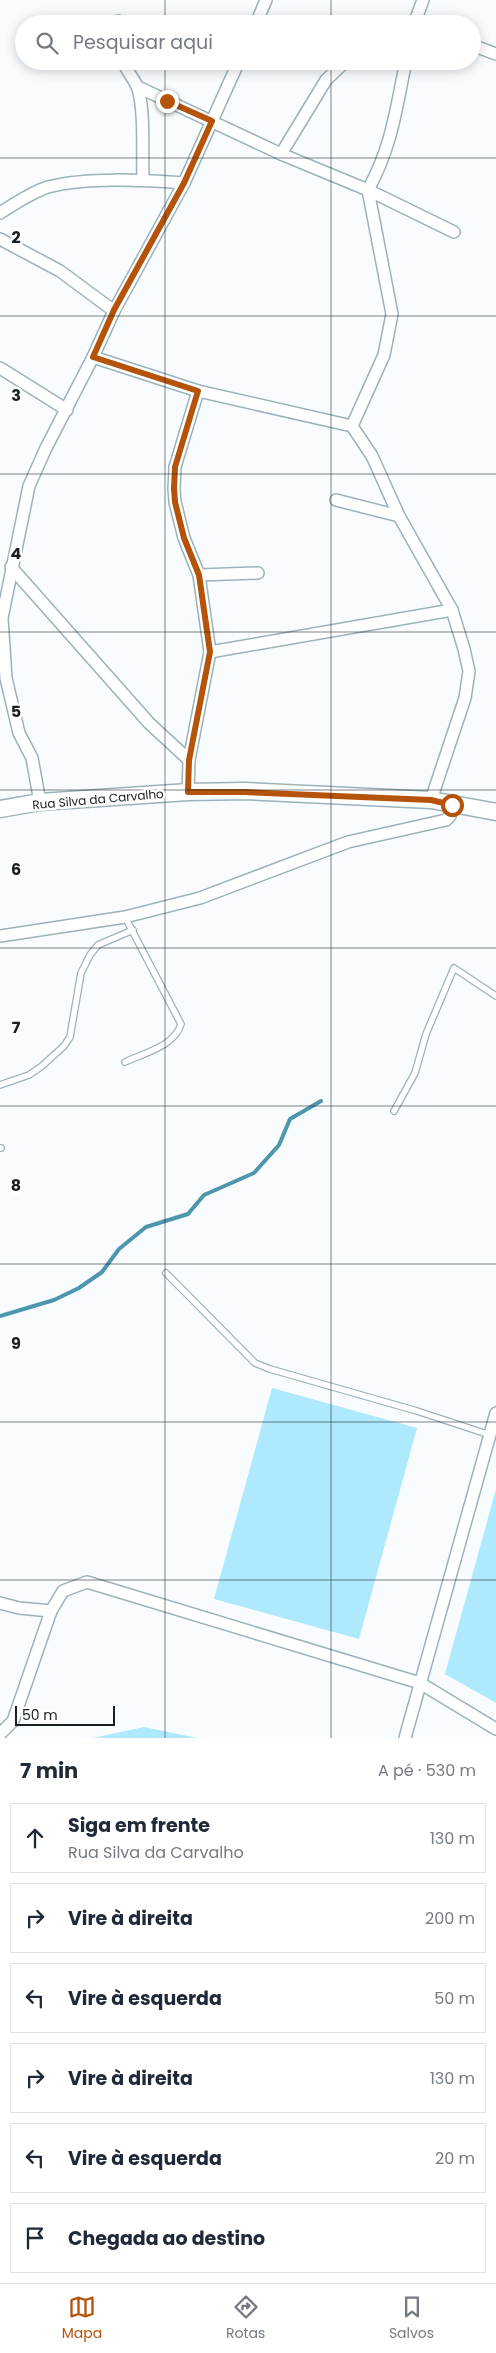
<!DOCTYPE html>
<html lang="pt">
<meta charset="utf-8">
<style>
body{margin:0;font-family:Poppins,sans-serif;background:#f6f6f7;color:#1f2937}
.scale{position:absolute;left:15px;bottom:12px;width:100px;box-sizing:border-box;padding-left:5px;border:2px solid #171f22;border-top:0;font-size:14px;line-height:18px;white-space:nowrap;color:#171f22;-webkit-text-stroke:4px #fff;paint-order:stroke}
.stop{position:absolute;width:15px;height:15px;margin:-11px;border:4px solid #b45309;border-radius:50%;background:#fff}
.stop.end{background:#b45309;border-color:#fff;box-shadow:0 1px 5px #0008}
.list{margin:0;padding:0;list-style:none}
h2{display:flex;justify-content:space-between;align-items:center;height:65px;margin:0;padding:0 20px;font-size:21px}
h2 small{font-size:16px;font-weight:400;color:#747a83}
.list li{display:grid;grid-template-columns:32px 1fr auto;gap:15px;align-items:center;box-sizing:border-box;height:70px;margin:0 10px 10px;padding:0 10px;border:1px solid #e0e1e3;border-radius:0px}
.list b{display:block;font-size:19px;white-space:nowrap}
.list p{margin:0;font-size:16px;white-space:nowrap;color:#747a83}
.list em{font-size:16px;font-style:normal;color:#747a83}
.icon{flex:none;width:28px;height:28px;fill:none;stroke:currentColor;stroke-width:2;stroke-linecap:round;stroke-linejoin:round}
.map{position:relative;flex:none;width:496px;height:1738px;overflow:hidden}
.search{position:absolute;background:#fff;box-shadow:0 2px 12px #0003;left:15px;right:15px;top:15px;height:55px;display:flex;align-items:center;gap:12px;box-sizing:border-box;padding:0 18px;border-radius:28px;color:#747a83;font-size:19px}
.sheet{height:545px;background:#fff}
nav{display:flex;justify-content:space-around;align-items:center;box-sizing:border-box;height:70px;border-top:1px solid #e0e1e3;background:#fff;font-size:14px;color:#747a83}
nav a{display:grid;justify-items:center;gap:2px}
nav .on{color:#b45309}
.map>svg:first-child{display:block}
</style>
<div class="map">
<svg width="496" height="1738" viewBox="0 0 496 1738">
<rect width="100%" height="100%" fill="#f8fcfe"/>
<g fill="#aee9fe">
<path d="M272 1388 417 1428 359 1639 214 1599Z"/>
<path d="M496 1489V1703L445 1674Z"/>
<path d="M144 1727 197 1738H93Z"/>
</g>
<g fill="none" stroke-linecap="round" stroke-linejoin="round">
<path stroke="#4e96ae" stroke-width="4" d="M0 1316 54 1300 79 1288 102 1272 119 1249 146 1227 188 1214 204 1195 254 1173 279 1145 290 1119 321 1101"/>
<defs>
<g id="lane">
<path d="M125 1062C144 1053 175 1046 181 1024L125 917"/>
<path d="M0 1085 29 1075 42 1066 64 1046 70 1037 81 973 90 955 98 945 133 930"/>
<path d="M394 1111 415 1073 426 1034 454 968 496 996"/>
<path d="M0 1148H1"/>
<path d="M166 1273 255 1363 270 1369 417 1411 490 1435"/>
</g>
<g id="street">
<path d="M118 21V24"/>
<path d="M256 24 266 0"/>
<path d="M414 24 423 0"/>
<path d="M472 45 496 54"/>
<path d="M123 61C126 71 135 79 138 89 145 112 142 155 143 180"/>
<path d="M138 87 281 154 368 190 454 232"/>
<path d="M281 154 326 80 346 61"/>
<path d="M0 213C14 204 32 192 48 187 87 177 143 180 184 183"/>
<path d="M0 239 60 271 114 311"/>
<path d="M93 357 114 311 184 183 239 61"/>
<path d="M0 368 67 410"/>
<path d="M352 426 384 355 392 314 368 190C392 146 396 109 406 61"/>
<path d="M336 500 399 516"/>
<path d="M11 567 149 723 189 760"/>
<path d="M199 575 258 573"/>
<path d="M210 652 452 610"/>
<path d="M188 792 189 760 210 652 199 575 184 538 175 502 174 489 175 467 198 391"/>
<path d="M40 802 32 758 19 733 6 678 2 618 29 486 46 448 93 357 198 391 352 426 372 456 399 516 452 610 464 649 469 671 465 698 431 800"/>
<path d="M0 936 125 917 200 898 348 842 446 820 450 816 452 805"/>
<path d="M0 1603 19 1608 51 1611"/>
<path d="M0 1734 13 1721 51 1611 63 1591 87 1582 420 1683 496 1729"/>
<path d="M405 1738 496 1413"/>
</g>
<path id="secondary" d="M0 809 40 802 188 792 245 791 431 800 496 812"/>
</defs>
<use href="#lane" stroke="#9cb2bb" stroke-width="8"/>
<use href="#street" stroke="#9cb2bb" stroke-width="14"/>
<use href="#secondary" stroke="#9cb2bb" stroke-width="19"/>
<use href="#lane" stroke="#fff" stroke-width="5.5"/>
<use href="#street" stroke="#fff" stroke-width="11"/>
<use href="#secondary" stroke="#fff" stroke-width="16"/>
</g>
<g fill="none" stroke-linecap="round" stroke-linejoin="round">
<path stroke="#b45309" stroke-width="6" d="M167 101 212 121 184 183 114 310 93 357 198 391 175 467 174 488 175 502 184 538 199 575 210 652 189 760 188 792H245L431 800 452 805"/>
</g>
<path fill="none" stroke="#171f22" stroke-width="1" stroke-opacity="0.55" d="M165 0V24M331 0V24M165 61V1738M331 61V1738M0 158H496M0 316H496M0 474H496M0 632H496M0 790H496M0 948H496M0 1106H496M0 1264H496M0 1422H496M0 1580H496"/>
<g text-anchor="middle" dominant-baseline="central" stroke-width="5" stroke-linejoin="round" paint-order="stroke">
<g font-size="12" fill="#171f22" stroke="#fff">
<text transform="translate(98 799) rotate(-5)">Rua Silva da Carvalho</text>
</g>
</g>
<g font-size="16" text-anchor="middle" font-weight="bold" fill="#171f22" stroke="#fff" stroke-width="5" stroke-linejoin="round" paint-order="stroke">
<text x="16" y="243">2</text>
<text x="16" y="401">3</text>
<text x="16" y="559">4</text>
<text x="16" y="717">5</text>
<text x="16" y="875">6</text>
<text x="16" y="1033">7</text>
<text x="16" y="1191">8</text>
<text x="16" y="1349">9</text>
</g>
</svg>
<div class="scale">50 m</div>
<div class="stop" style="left:452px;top:805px"></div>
<div class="stop end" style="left:167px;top:101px"></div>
<div class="search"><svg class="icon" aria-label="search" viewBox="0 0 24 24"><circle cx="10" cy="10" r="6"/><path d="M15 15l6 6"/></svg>Pesquisar aqui</div>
</div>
<section class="sheet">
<h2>7 min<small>A pé · 530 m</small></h2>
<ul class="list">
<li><svg class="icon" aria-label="ahead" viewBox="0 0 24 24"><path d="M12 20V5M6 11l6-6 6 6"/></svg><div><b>Siga em frente</b><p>Rua Silva da Carvalho</p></div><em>130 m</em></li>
<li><svg class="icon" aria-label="right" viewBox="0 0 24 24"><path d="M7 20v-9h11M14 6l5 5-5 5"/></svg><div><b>Vire à direita</b></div><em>200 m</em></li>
<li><svg class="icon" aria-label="left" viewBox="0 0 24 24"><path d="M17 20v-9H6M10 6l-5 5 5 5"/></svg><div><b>Vire à esquerda</b></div><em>50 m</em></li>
<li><svg class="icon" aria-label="right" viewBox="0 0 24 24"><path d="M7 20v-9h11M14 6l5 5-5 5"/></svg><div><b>Vire à direita</b></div><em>130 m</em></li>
<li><svg class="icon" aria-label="left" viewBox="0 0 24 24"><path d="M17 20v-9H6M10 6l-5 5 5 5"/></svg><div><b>Vire à esquerda</b></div><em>20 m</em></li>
<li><svg class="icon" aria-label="arrive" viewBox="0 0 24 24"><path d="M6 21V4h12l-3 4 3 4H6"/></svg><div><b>Chegada ao destino</b></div></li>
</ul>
</section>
<nav>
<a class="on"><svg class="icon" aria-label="map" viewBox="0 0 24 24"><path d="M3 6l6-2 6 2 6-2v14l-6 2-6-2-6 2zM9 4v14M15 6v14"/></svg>Mapa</a>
<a><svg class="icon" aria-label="directions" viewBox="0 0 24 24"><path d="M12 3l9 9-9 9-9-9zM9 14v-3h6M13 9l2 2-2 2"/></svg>Rotas</a>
<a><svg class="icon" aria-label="saved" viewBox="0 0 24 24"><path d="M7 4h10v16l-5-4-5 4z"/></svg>Salvos</a>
</nav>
